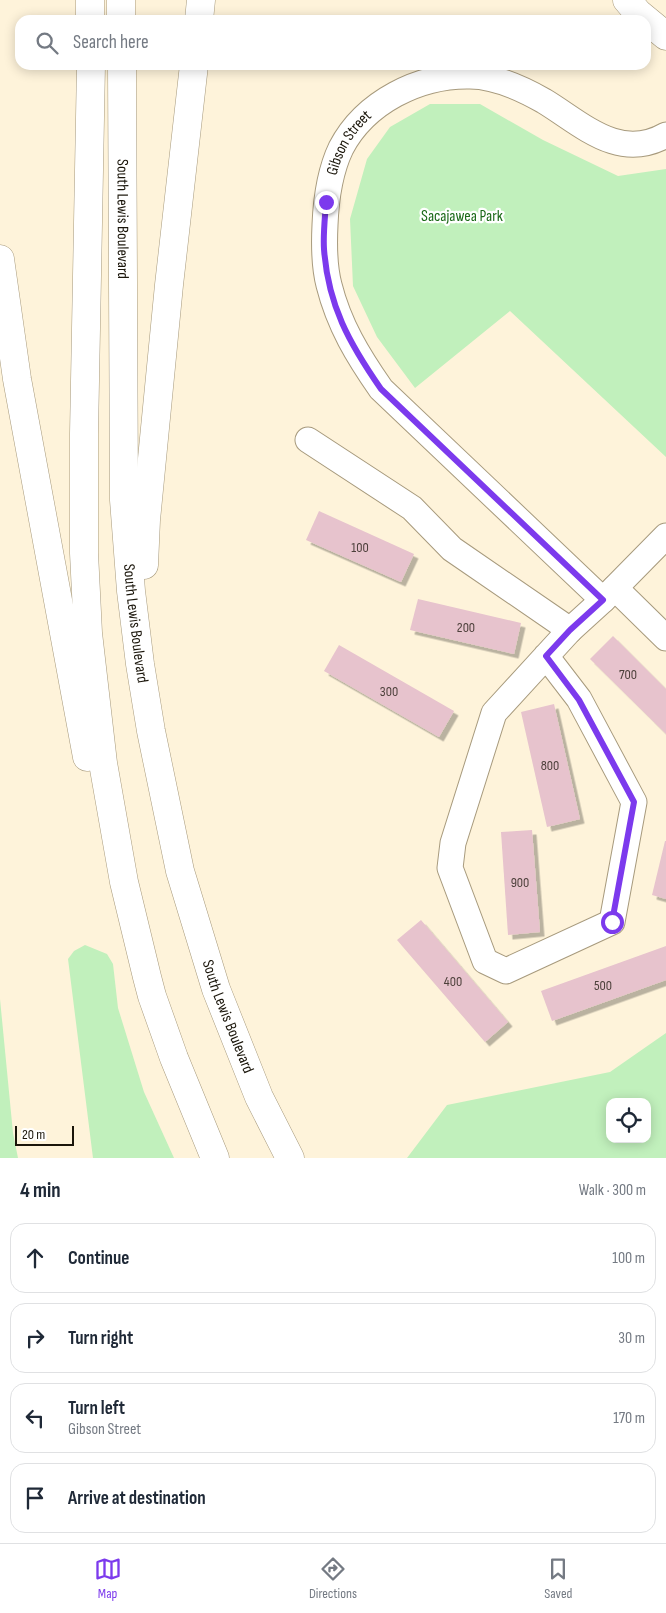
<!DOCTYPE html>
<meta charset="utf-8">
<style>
body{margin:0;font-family:"Sofia Sans Condensed",sans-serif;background:#f2f2f3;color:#1f2937}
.controls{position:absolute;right:15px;bottom:15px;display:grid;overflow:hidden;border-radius:10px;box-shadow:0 2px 12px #0003}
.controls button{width:45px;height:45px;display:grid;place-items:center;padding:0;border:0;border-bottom:1px solid #e0e1e3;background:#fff;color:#1f2937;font:25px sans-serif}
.scale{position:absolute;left:15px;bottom:12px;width:59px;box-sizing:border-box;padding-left:5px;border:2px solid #1a150a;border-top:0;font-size:14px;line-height:18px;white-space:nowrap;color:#1a150a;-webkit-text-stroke:4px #fff;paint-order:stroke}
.stop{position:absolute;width:15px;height:15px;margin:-11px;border:4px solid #7c3aed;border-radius:50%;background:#fff}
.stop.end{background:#7c3aed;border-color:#fff;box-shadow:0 1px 5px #0008}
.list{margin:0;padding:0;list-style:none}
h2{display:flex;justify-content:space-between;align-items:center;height:65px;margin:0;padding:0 20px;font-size:21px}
h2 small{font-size:16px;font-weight:400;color:#747a83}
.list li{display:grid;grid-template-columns:32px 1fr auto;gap:15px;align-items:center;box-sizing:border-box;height:70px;margin:0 10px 10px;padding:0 10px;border:1px solid #e0e1e3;border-radius:15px}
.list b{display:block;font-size:19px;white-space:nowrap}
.list p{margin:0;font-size:16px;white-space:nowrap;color:#747a83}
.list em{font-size:16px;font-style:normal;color:#747a83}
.icon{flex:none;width:28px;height:28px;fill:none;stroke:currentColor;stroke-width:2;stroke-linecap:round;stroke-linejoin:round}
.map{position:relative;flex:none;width:666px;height:1158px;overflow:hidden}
.search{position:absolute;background:#fff;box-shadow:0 2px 12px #0003;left:15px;right:15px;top:15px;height:55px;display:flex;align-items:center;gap:12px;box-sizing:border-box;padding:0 18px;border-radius:15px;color:#747a83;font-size:19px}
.sheet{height:385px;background:#fff}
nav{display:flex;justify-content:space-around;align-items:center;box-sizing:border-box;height:70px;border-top:1px solid #e0e1e3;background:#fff;font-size:14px;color:#747a83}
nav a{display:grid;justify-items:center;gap:2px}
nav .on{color:#7c3aed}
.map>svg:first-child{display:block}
</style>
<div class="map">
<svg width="666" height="1158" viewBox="0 0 666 1158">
<defs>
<filter id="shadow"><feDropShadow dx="4.5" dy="4.5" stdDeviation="0" flood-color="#0004"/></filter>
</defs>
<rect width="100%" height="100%" fill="#fef3da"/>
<g fill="#c1f0bc" fill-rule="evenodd">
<path d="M430 104H480L543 140 618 176 666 169V457L510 311 415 388 377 337 353 286 350 219 367 159 390 127Z"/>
<path d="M85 945 107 954 113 964 118 1008 144 1092 174 1158H93L68 959 74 951Z"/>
<path d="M0 999 13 1133 18 1158H0Z"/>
<path d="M666 1033V1158H407L447 1105 610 1072ZM610 1102H647V1139H610Z"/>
</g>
<g fill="#e7c3cd" filter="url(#shadow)">
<path d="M319 511 414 554 401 582 306 540Z"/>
<path d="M418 599 521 623 514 654 410 630Z"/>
<path d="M613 636 666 689V734L590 659Z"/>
<path d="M339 645 454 711 439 737 324 671Z"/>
<path d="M554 704 580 819 547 827 521 712Z"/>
<path d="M532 830 540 932 508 935 501 832Z"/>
<path d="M665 841H666V899L652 895Z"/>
<path d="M421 920 508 1022 485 1042 397 940Z"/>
<path d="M666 946V980L552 1021 541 991Z"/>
</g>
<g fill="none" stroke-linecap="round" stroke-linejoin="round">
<defs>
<g id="minor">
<path d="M308 440 412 508 452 549 570 630"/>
<path d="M615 588 666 638"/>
<path id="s1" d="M603 600 381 389C358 356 339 325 329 285 324 266 324 245 325 225 326 199 330 171 341 148 365 102 419 75 470 76 494 76 523 89 544 101 582 124 619 162 666 135"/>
<path d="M546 656 579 699 634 802 612 922 506 971 485 961 450 868 453 843 494 713 570 630 603 600 666 536"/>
</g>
<g id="major">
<path d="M90 0V20"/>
<path d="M121 0V20"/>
<path d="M627 0 638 13 666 36"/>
<path d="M199 20 201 0"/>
<path d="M91 65 84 434V553L88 633 103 763 124 882 147 977 152 996 174 1058 215 1158"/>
<path id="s2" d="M122 65 124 500 131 591 140 664 151 731 180 871 216 989 259 1097 290 1158"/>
<path d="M0 259 17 379 87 757"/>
<path d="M144 565 146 520 169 285 194 65"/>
</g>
</defs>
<use href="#minor" stroke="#a79a7d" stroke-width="27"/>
<use href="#major" stroke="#a79a7d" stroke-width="29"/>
<use href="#minor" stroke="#fff" stroke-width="25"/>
<use href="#major" stroke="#fff" stroke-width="28"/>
</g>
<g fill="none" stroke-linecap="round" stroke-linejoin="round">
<path stroke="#7c3aed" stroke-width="6" d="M326 202C325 218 323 234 324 249 328 305 349 343 381 389L603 600 570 630 546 656 579 700 634 802 612 922"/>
</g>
<g text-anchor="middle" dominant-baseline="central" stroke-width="4.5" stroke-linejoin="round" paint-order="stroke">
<g font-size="14" fill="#4d403b">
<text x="360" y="547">100</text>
<text x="466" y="627">200</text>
<text x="628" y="674">700</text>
<text x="389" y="691">300</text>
<text x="550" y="765">800</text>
<text x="520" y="882">900</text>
<text x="453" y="981">400</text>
<text x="603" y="985">500</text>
</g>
<g font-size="16" fill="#1a150a" stroke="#fff">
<text stroke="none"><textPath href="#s1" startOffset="571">Gibson Street</textPath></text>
<text stroke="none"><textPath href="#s2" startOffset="154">South Lewis Boulevard</textPath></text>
<text stroke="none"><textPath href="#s2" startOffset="559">South Lewis Boulevard</textPath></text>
<text stroke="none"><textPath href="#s2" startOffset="964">South Lewis Boulevard</textPath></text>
</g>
<g font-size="16" fill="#1b6918" stroke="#fff">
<text x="462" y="216">Sacajawea Park</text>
</g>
</g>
</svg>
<div class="controls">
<button><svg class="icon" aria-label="locate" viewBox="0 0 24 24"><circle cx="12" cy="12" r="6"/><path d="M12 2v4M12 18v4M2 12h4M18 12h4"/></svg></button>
</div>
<div class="scale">20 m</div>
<div class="stop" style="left:612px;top:922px"></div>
<div class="stop end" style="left:326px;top:202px"></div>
<div class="search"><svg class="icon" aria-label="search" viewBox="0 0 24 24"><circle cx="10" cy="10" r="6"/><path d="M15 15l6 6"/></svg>Search here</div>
</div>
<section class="sheet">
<h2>4 min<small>Walk · 300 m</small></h2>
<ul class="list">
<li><svg class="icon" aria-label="ahead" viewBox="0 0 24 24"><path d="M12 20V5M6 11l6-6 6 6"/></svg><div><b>Continue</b></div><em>100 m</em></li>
<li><svg class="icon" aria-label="right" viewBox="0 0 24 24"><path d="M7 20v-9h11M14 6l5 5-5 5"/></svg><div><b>Turn right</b></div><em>30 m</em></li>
<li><svg class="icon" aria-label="left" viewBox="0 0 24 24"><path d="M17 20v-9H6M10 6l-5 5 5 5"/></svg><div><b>Turn left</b><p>Gibson Street</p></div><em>170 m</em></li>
<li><svg class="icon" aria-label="arrive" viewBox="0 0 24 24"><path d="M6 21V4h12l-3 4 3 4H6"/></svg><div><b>Arrive at destination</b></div></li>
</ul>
</section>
<nav>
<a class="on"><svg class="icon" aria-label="map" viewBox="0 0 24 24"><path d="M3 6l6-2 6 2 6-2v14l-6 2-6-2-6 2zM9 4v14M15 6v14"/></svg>Map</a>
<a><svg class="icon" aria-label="directions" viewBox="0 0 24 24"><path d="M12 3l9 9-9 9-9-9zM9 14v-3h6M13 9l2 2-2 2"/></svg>Directions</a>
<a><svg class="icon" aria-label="saved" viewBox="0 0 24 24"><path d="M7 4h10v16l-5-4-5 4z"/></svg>Saved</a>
</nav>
